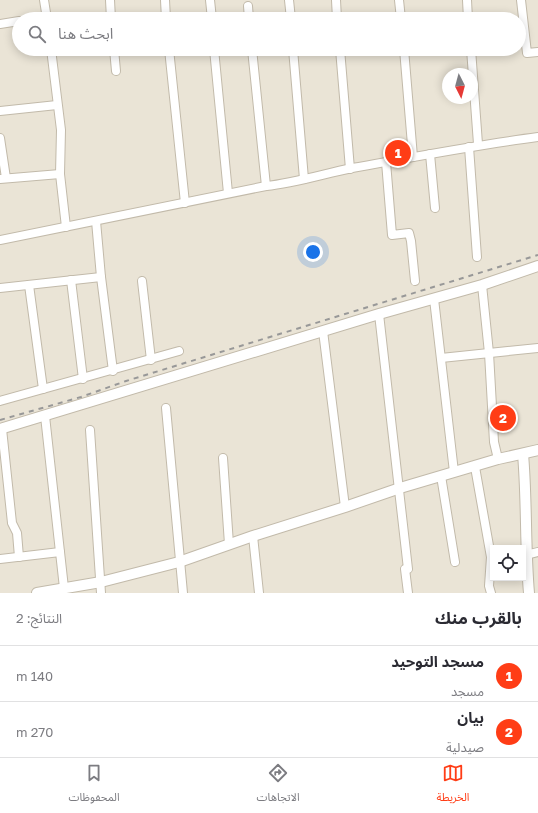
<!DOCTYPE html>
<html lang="ar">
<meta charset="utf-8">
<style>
body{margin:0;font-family:"Golos Text","Noto Sans Arabic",sans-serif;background:#f7f7f7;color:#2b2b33;direction:rtl}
.controls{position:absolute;right:12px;bottom:12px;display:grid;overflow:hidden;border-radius:0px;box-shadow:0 2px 10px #0003}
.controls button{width:36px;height:36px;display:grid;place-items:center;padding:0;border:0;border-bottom:1px solid #e1e1e2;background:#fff;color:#2b2b33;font:20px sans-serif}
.compass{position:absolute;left:442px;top:68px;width:36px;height:36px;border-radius:50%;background:#fff;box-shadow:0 2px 10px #0003;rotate:174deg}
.you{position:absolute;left:313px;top:252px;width:14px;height:14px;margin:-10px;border:3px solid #fff;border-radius:50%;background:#1a73e8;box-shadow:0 0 0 6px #1a73e833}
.badge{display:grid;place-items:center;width:26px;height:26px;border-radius:50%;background:#ff3d16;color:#fff;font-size:13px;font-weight:700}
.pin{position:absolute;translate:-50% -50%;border:2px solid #fff;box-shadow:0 1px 4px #0006}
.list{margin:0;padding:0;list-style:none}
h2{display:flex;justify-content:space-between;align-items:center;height:52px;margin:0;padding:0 16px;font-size:17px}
h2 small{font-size:13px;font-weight:400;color:#7c7c81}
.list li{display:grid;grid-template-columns:26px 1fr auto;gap:12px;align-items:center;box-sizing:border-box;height:56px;padding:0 16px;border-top:1px solid #e1e1e2}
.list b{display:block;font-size:15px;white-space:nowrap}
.list p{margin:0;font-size:13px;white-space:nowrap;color:#7c7c81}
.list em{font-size:13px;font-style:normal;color:#7c7c81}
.icon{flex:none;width:22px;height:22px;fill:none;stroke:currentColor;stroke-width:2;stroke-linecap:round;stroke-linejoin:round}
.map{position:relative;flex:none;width:538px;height:593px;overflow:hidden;direction:ltr}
.search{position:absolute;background:#fff;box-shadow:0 2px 10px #0003;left:12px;right:12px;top:12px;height:44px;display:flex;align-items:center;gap:10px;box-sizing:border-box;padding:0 14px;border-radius:22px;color:#7c7c81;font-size:15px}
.sheet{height:164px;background:#fff}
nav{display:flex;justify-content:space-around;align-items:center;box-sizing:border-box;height:56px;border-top:1px solid #e1e1e2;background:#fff;font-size:11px;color:#7c7c81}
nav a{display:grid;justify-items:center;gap:2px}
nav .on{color:#ff3d16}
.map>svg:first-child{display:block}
</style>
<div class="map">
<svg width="538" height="593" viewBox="0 0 538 593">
<rect width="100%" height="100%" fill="#f6f2e9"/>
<path fill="#eae4d6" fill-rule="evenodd" d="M0 0H538V593H0ZM19 19H519V49H19ZM448 74H472V98H448ZM493 548H523V578H493Z"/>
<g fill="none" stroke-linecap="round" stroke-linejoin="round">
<defs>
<g id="minor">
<path d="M44 0 47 19"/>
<path d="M110 0 111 19"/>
<path d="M165 0 166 19"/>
<path d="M210 0 212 19"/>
<path d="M289 0 291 19"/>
<path d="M336 0 337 19"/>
<path d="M399 0 401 19"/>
<path d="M467 0 468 19"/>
<path d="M521 0 527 53 538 52"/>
<path d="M248 6 249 19"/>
<path d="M0 24 19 21"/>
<path d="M51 49 61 130 60 174 66 227"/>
<path d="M114 49 116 71"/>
<path d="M169 49 185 203"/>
<path d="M214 49 228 193"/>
<path d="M252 49 266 186"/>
<path d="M293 49 304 179"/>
<path d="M340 49 350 169"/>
<path d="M404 49 413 157"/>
<path d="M471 49 478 144"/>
<path d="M0 111 57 105"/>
<path d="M0 138 6 178"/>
<path d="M469 147 477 257"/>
<path d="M430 154 435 208"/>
<path d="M386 162 392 235 409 233 411 241 415 281"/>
<path d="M0 179 60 174"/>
<path d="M96 221 101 277 113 371"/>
<path d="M0 240 266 186C295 183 323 174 352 168 414 157 476 145 538 137"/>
<path d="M71 280 83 379"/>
<path d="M142 281 151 360"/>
<path d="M29 285 43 389"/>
<path d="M482 285 489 353 494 442 498 459"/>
<path d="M0 288 101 277"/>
<path d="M434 299 454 472"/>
<path d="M379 314 408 569"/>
<path d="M323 331 345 507"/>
<path d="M441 358 538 348"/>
<path d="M0 401 179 351"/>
<path d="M166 408 183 593"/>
<path d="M45 416 60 552"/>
<path d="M2 429 12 523 17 533 19 557"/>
<path d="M90 430 101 593"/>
<path d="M223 458 229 544"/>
<path d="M475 467 491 557 489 586 491 593"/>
<path d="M441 476 455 562"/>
<path d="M253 536 259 593"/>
<path d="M526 555 538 552"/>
<path d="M0 559 60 552 64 588"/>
<path d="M405 569 408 593"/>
</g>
<g id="tertiary">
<path d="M0 429 379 314 482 285 538 266"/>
<path d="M523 454C527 500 525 547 529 593"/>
<path d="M37 593 101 582 179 562 253 536 345 507 400 488 498 459 538 450"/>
</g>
</defs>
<use href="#minor" stroke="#c2baaa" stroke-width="10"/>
<use href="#tertiary" stroke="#c2baaa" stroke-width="12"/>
<use href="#minor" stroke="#fff" stroke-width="8"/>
<use href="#tertiary" stroke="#fff" stroke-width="10"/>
<path stroke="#989898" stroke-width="2" stroke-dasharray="5 5" stroke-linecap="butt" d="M0 420 81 397 126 381 538 255"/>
</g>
</svg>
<div class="controls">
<button><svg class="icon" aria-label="locate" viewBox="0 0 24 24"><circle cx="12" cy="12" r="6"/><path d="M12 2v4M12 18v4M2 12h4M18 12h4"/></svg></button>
</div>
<svg class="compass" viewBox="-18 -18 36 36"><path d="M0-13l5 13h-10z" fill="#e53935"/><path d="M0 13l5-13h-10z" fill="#7c7c81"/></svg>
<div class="you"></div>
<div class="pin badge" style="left:398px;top:153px">1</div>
<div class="pin badge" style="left:503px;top:418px">2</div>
<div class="search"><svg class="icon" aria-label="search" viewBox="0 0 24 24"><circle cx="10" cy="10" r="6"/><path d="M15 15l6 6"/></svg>ابحث هنا</div>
</div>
<section class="sheet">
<h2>بالقرب منك<small>النتائج: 2</small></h2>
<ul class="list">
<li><span class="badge">1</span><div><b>مسجد التوحيد</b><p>مسجد</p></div><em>140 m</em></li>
<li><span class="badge">2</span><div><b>بيان</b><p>صيدلية</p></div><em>270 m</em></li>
</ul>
</section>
<nav>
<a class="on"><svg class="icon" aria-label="map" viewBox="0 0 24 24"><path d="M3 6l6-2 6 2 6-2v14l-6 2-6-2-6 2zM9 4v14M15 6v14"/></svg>الخريطة</a>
<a><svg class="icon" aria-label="directions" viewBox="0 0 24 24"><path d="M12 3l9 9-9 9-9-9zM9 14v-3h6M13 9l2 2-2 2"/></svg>الاتجاهات</a>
<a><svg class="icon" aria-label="saved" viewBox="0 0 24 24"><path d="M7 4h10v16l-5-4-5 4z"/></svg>المحفوظات</a>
</nav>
